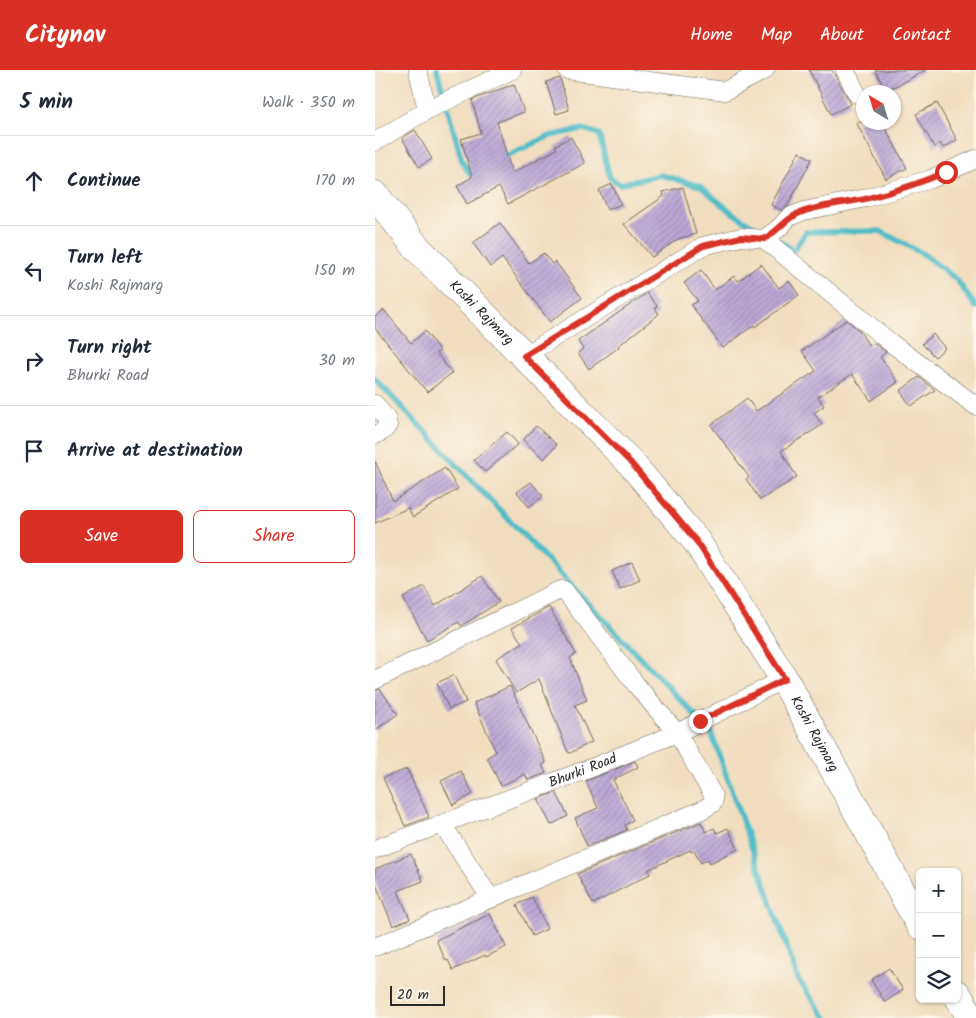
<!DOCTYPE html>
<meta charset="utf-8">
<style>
body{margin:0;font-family:Kalam,sans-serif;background:#f2f2f3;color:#1f2937}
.controls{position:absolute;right:15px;bottom:15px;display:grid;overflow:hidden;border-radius:8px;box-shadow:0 1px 4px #0004}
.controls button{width:45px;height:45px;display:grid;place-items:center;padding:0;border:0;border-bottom:1px solid #e0e1e3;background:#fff;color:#1f2937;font:25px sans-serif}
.compass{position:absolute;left:481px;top:15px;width:45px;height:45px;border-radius:50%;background:#fff;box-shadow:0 1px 4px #0004;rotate:322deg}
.scale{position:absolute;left:15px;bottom:12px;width:55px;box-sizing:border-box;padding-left:5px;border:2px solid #2b2b2b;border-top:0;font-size:14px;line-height:18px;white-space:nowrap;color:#2b2b2b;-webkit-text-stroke:4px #fbf7ec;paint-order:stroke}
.stop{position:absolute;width:15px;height:15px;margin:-11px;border:4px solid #d93025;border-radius:50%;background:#fff}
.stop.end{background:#d93025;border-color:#fff;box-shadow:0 1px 5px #0008}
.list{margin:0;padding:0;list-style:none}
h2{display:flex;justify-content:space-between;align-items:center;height:65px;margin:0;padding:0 20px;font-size:21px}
h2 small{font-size:16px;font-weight:400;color:#747a83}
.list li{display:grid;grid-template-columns:32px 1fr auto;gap:15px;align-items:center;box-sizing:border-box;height:90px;padding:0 20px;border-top:1px solid #e0e1e3}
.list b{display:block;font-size:19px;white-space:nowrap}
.list p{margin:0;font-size:16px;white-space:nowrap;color:#747a83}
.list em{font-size:16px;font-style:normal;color:#747a83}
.actions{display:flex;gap:10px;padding:15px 20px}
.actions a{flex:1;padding:11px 0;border:1px solid #d93025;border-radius:8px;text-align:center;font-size:18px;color:#d93025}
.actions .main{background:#d93025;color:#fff}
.icon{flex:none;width:28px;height:28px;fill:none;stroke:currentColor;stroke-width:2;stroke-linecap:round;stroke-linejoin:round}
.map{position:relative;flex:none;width:601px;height:948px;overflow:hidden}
header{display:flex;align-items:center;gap:30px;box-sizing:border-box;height:70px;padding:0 25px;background:#d93025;color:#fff}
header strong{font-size:24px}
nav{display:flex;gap:28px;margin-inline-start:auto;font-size:18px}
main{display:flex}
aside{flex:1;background:#fff}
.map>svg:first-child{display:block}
</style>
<header>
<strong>Citynav</strong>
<nav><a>Home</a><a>Map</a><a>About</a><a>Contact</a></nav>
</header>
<main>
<aside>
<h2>5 min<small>Walk · 350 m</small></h2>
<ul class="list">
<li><svg class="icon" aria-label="ahead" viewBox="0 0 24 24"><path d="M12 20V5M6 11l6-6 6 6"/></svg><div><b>Continue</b></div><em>170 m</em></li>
<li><svg class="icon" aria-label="left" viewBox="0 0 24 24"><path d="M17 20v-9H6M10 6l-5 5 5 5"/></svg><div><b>Turn left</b><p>Koshi Rajmarg</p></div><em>150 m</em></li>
<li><svg class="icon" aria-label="right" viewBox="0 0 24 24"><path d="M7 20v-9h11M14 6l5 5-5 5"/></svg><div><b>Turn right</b><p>Bhurki Road</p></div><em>30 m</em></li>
<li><svg class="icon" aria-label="arrive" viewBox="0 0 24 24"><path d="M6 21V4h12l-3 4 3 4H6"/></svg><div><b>Arrive at destination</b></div></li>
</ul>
<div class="actions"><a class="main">Save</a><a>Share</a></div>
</aside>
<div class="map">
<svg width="601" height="948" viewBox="0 0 601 948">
<defs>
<pattern id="building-hatch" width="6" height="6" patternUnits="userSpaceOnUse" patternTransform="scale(1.25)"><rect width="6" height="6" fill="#bba8d6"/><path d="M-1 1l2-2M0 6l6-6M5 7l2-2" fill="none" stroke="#9889ae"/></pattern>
</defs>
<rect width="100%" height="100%" fill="#fbf7ec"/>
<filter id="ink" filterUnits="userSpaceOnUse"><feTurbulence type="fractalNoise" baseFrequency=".02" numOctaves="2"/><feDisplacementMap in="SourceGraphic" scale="10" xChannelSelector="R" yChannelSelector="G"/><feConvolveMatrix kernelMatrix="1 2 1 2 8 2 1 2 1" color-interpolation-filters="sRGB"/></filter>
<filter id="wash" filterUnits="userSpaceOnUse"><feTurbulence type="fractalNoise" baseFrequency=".0096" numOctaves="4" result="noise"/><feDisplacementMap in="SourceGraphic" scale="20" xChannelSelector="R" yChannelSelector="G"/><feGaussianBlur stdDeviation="1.12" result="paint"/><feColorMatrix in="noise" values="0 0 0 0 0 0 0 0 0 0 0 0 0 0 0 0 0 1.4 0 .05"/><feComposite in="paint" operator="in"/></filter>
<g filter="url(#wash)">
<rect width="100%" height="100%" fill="#f1debf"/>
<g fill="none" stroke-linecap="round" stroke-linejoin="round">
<g stroke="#4fbcc7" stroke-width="5.5">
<path d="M62 0 87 91 95 104 102 101"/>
<path d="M126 88 175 66 208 59 224 64 235 108 245 114 286 105 325 116 359 144 390 163"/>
<path d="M404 171 419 180 431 162 505 161 548 184 581 209 601 237"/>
<path d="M0 309 336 662 423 909 451 948"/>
</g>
</g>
<g id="blocks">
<g fill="url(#building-hatch)">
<path d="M434 0H457L476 34 456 44Z"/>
<path d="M500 0H551L511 21Z"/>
<path d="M185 8 194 40 181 44 171 12Z"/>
<path d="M139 14 149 42 122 52 137 103 182 79 180 76 196 67 210 93 133 134 124 117 92 134 82 116 97 107 86 69 106 63 97 30Z"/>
<path d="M562 33 582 70 568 78 565 73 559 77 541 44Z"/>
<path d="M481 52H507L532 98 511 109Z"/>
<path d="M40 60 57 89 44 97 27 68Z"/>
<path d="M424 82 437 89 412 137 406 140 396 135Z"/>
<path d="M237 114 246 134 232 140 224 120Z"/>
<path d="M308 117 321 164 303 169 277 187 249 154 289 126 288 122Z"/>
<path d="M125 153 154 193 169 183 177 194 180 191 207 228 175 252 127 188 115 197 98 173Z"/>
<path d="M386 194 404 218 414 211 424 225 380 257 379 255 348 278 316 235 323 231 309 213 326 200 340 220 359 206 363 211Z"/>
<path d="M272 223 282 236 280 238 284 244 243 276 244 277 214 299 203 283 208 279 203 271Z"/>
<path d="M9 240 36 273 50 261 65 281 61 283 77 303 52 322 0 258V247Z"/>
<path d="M471 250 484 260 494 276 499 273 511 282 505 287 523 312 496 331 477 304 443 327 449 336 439 343 447 355 406 381 422 407 385 430 371 409 374 407 336 355 372 328 381 341 441 301 427 281Z"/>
<path d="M558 264 570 278 560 287 547 274Z"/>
<path d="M544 307 560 320 536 336 525 321Z"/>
<path d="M161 356 182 375 169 389 148 370Z"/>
<path d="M132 362 143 374 110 402 99 390Z"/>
<path d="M0 391 18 431 70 398 83 419 38 447 33 438 0 453Z"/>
<path d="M156 412 168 426 154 437 142 422Z"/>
<path d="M257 492 265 510 245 519 237 501Z"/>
<path d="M107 506 124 532 86 556 84 552 52 570 28 528 49 516 60 536Z"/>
<path d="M174 537 201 584 195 588 212 630 200 635 217 672 195 683 193 682 164 609 141 623 121 589 147 573 137 558Z"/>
<path d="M79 605 91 632 74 639 62 613Z"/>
<path d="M135 616 171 693 167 695 171 703 153 710 150 704 126 716 112 687 121 682 99 633Z"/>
<path d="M5 619 23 644 0 660V621Z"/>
<path d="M260 691 263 697 238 710 258 750 250 755 252 760 212 776 200 748 223 738 211 711Z"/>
<path d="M32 699 54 747 30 756 8 708Z"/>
<path d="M86 701 98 724 78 735 66 711Z"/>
<path d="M181 722 193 746 176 755 163 729Z"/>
<path d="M326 752 331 762 339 758 342 763 353 758 363 779 335 793 333 789 326 793 319 780 316 782 315 780 273 800 275 804 218 834 202 804Z"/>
<path d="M36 784 48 811 23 821 35 849 18 856 0 812V799Z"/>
<path d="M157 827 172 859 157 866 142 835Z"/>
<path d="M115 844 131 877 111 887 110 885 78 900 73 890 71 891 61 870Z"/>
<path d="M514 898 528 920 510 932 496 910Z"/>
</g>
</g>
</g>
<g filter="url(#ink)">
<use href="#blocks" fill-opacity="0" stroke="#706a5f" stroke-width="1"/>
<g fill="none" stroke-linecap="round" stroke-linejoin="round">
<defs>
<g id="minor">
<path d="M43 0 52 40"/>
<path d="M192 0 350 21 390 0"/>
<path d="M470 0 482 24"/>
<path d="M0 72 52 40 137 0"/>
<path d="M389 169 404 158 414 147 429 141 491 128 556 109 601 89"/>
<path d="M149 286 328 176 366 167 389 169 516 273 601 336"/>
<path d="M0 334 11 348 13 355 8 361 0 365"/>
<path d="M0 610 185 520H189L262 616 302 663 338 725V733L329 739 0 877"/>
<path d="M67 754 116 829"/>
<path id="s1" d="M0 779 216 698 302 663 409 609"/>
</g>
<g id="primary">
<path id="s2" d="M0 125 42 178 255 392 322 472 409 609 545 855"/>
<path d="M582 924 596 948"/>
</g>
</defs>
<use href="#minor" stroke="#706a5f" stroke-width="19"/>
<use href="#primary" stroke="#706a5f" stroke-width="29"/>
<use href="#minor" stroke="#fff" stroke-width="18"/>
<use href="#primary" stroke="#fff" stroke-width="28"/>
</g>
</g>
<g fill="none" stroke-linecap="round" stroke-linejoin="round" filter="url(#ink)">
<path stroke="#d93025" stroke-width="6" d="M325 651 410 609 322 472 255 392 149 286 328 176 366 167 389 169C404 161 412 146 430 141 449 135 470 133 490 129 517 122 546 113 571 102"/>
</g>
<g text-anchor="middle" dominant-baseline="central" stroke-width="5" stroke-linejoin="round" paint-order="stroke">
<g font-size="14" fill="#2b2b2b" stroke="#fbf7ec">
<text stroke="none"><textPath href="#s2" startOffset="159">Koshi Rajmarg</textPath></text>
<text stroke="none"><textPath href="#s2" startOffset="699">Koshi Rajmarg</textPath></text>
<text stroke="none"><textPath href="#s1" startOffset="222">Bhurki Road</textPath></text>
</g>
</g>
</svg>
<div class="controls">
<button>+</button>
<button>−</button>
<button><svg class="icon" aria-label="layers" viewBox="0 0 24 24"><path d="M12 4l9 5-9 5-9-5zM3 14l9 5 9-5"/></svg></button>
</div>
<svg class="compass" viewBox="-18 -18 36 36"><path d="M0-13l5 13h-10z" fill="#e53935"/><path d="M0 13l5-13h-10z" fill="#747a83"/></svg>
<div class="scale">20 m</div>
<div class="stop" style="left:571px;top:102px"></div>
<div class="stop end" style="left:325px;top:651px"></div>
</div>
</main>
